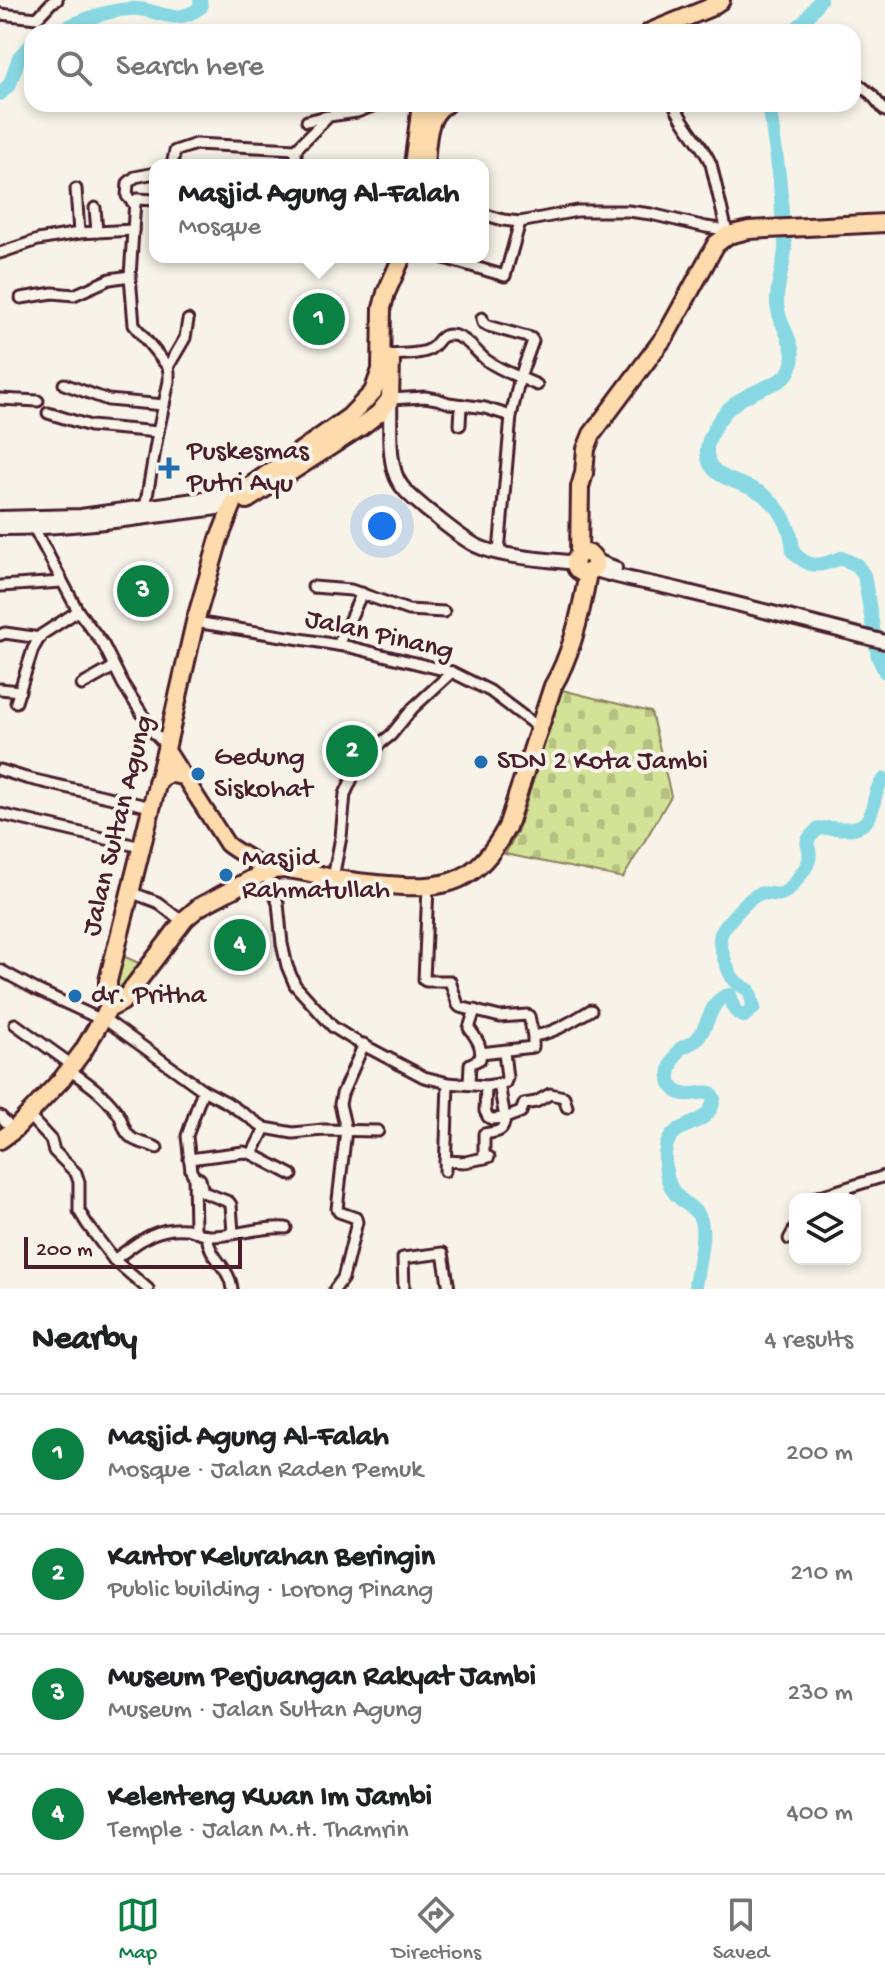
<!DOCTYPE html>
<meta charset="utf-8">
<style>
body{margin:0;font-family:"Gochi Hand",sans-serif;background:#f2f2f2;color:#202124}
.controls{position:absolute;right:24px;bottom:24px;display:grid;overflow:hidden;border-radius:16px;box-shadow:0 4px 12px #0003}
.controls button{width:72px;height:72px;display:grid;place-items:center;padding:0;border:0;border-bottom:2px solid #e0e0e0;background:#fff;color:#202124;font:40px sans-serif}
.scale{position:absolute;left:24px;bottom:20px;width:218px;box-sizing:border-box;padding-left:8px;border:4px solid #4a1f2b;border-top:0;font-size:22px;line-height:28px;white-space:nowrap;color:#4a1f2b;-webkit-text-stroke:6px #f7f3e8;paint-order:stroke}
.you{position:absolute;left:382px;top:526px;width:28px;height:28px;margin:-20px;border:6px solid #fff;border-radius:50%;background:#1a73e8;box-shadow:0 0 0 12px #1a73e833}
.badge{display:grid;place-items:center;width:52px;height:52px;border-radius:50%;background:#0b8043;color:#fff;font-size:26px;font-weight:700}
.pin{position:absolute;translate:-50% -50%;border:4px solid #fff;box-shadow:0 2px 8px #0006}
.popup{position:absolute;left:149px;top:159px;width:340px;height:104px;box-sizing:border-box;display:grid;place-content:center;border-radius:16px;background:#fff;filter:drop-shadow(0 2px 6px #0005);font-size:26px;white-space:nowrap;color:#757577}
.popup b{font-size:30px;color:#202124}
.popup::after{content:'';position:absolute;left:50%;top:100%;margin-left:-16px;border:16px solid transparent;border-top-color:#fff}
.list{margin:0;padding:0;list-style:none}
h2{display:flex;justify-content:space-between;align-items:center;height:104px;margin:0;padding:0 32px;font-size:34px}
h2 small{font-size:26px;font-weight:400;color:#757577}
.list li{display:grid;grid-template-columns:52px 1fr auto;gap:24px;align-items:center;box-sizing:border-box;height:120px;padding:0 32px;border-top:2px solid #e0e0e0}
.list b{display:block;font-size:30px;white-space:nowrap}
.list p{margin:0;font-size:26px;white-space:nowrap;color:#757577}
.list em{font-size:26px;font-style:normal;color:#757577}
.icon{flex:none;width:44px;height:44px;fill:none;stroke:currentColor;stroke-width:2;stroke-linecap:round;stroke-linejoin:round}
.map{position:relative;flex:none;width:885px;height:1289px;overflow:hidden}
.search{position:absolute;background:#fff;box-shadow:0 4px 12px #0003;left:24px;right:24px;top:24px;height:88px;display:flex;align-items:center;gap:20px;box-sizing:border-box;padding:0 28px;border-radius:24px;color:#757577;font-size:30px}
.sheet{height:584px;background:#fff}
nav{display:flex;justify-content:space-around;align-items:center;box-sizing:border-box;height:112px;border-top:2px solid #e0e0e0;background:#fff;font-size:22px;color:#757577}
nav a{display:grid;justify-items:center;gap:4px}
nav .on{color:#0b8043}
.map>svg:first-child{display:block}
</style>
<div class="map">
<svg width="885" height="1289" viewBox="0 0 885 1289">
<defs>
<pattern id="cemetery-stones" width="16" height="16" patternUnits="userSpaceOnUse" patternTransform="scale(2)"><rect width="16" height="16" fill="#d2e296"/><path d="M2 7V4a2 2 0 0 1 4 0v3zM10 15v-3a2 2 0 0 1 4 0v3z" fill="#b6c181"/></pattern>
</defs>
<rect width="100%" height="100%" fill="#f7f3e8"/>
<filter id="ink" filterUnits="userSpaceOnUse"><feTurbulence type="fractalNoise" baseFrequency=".0125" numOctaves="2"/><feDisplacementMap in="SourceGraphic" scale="16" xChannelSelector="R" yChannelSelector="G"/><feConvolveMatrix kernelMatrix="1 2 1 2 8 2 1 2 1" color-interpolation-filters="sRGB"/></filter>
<g filter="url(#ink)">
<path fill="#d2e296" stroke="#8e8060" stroke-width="2" d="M123 956 141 964 121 991H116L114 987Z"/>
<path fill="url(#cemetery-stones)" stroke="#8e8060" stroke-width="2" d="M562 690 651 712 671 796 623 878 505 854 517 832Z"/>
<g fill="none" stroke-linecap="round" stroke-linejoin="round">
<g stroke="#88d8e3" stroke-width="14">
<path d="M57 32C79 21 104 11 129 9 157 6 172 29 201 7L200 0"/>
<path d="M791 32 804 22 820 0"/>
<path d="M0 94 10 84 19 57 32 44"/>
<path d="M767 104C772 116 772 127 774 140 778 164 781 188 782 213 783 224 786 238 785 249 784 267 776 285 777 304 778 327 803 349 788 373 784 380 776 382 768 386 743 397 726 404 713 431 711 435 708 442 707 448 705 477 734 480 753 489 778 500 792 526 793 552 810 570 820 566 841 558L857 565 864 575 878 657 885 672"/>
<path d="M695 1289C696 1270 708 1232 699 1216 694 1208 683 1202 676 1195 666 1183 663 1162 666 1148 672 1118 708 1131 714 1099L711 1093C697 1090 682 1102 671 1085 665 1076 674 1056 680 1049 685 1045 693 1044 697 1039 709 1027 710 997 730 995 733 1004 733 1014 744 1016L754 1008 749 990C732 982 730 975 724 958 722 950 718 942 721 934 726 923 748 898 759 894 771 890 778 902 792 886 797 879 807 869 809 860 813 842 798 847 818 829 831 826 845 831 857 827 879 820 869 791 885 779"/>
</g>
<defs>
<g id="street">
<path d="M0 14 37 18 52 2 57 0"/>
<path d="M853 80 871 94 885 111"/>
<path d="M674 104C683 126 702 143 711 164L727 232"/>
<path d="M307 121 327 116"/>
<path d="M296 149V165"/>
<path d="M172 165 175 151 196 144 296 149 329 116 357 112 378 104"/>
<path d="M76 189 79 233"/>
<path d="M135 205 127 196 128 183 135 177 155 173"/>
<path d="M95 208 97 232"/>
<path d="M483 214 503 220 520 222 577 211H628L651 214 706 227 726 230"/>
<path d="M0 253 38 240 79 233 133 230"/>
<path d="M441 257 505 276 520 222"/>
<path d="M21 298 53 293 74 295 110 279 130 276"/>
<path d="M482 318 483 323 488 326 531 338 533 341 520 377 511 416 499 552"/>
<path d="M386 355C397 354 422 355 430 349 439 344 438 335 450 335 465 335 475 351 486 360 501 371 520 377 537 385"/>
<path d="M168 367 185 338 188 320"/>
<path d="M64 384 108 400 164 405"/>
<path d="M0 399 38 401"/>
<path d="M390 399 425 397 437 399 449 403 485 408 511 416"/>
<path d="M48 413 90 426 158 432"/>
<path d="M460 425 461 405"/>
<path d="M145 508 158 432 169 381V372L168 367 134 325 130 276 135 201 137 199 155 200"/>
<path d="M34 528 78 611 103 644 123 684 155 734 166 745"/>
<path d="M0 586 62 582"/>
<path d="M313 587 351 590 408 610 444 612"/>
<path d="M195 622 350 647 452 672 490 691 539 728"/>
<path d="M0 635 5 633 40 638"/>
<path d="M338 645 362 593"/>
<path d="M82 685 114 667"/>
<path d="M0 689 20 691"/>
<path d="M16 702 33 649 41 635 78 611"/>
<path d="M0 770 26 778 151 807"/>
<path d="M0 814 141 847"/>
<path d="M265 872 278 903 282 944 287 966 295 985 333 1027 352 1039 424 1077 448 1083 486 1086 505 1083 507 1078 504 1052"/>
<path d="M333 878 341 837 345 794 357 768 367 754 391 735 413 708 452 672"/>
<path d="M428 887 424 980 426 981H450L458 1005 460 1007 500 1017 527 1015 529 1016 533 1036V1047L481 1053"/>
<path d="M130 892 157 902 183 922"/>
<path d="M0 970 35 989 102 1020"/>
<path d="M103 1018 203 1090 226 1102 265 1128 293 1133 323 1130 378 1131"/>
<path d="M15 1024 72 1065"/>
<path d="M533 1036C555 1033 572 1021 591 1010"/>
<path d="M69 1070C87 1082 104 1094 117 1112 124 1121 122 1132 133 1139 140 1143 149 1144 157 1148"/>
<path d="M469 1084 470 1064 480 1059C483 1046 476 1038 469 1028L475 1010"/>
<path d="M499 1084 505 1118 521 1112 524 1104 536 1102 550 1094 564 1097 567 1107"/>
<path d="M203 1090 187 1136 191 1171 194 1176 200 1179 203 1192 229 1202 231 1205 233 1233"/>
<path d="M28 1115 51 1140 54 1151 76 1173 79 1182V1211L87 1224 114 1260 148 1289"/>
<path d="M0 1116 14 1130"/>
<path d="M252 1154 265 1128"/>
<path d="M484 1158V1134C498 1131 503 1134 505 1118L492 1119 488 1117 485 1111 486 1086"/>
<path d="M189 1159 244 1152 252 1154 292 1175"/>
<path d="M445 1161 465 1162 489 1157"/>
<path d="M445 1171 448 1083"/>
<path d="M194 1176 195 1230"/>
<path d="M811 1199 885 1176"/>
<path d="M207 1236C210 1260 230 1267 232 1289"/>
<path d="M789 1239 795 1228"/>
<path d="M114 1260C138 1242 155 1226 187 1229 195 1230 202 1236 211 1236 236 1236 261 1226 286 1228"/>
<path d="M335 1289 343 1278 357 1222 356 1218 339 1212 337 1209 346 1130 340 1104 342 1094 364 1044"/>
<path d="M404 1289 403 1258 443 1253 449 1289"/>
</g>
<g id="secondary">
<path d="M390 399C391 423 388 451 395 473 400 490 415 499 427 510 443 522 459 537 477 546 502 558 547 559 575 563"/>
<path d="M0 518 81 516 237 494"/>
<path d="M0 528C78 528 155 516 232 506"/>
<path d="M594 560 615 568"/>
<path d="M593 569C624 580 656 583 688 592 754 608 819 625 885 642"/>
</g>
<path id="primary" d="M166 749 227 844C240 855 255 858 265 872"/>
<g id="highway">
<path d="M650 32 709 8 721 0"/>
<path d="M413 165 419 120 420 112 426 104"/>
<path d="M425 165C427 144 426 115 446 104"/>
<path d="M247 500 362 426 379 413 390 399 391 359"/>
<circle cx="585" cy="563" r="10"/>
<path d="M579 555 580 487 584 473 586 449 592 434 666 335 716 244 728 235 749 230 885 223"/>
<path d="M157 782 168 773 182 776"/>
<path d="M108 1009 122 1002 185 919 199 907 265 872C288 865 309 873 332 878 351 882 369 883 388 885 448 890 477 883 507 827L553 686C572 654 582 609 588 572"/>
<path d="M0 1140 14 1130 28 1115 62 1079 83 1051 108 1009V981L166 749 195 622 219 539 237 494 253 484 349 417 373 392 381 370 382 308 386 293 402 257"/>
</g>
</defs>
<use href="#street" stroke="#4a1f2b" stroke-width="15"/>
<use href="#secondary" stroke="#4a1f2b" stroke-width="18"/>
<use href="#primary" stroke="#4a1f2b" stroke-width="20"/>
<use href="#highway" stroke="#4a1f2b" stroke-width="22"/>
<use href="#street" stroke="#f7f3e8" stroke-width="9"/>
<use href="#secondary" stroke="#f7f3e8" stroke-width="12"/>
<use href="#primary" stroke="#fedbac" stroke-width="14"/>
<use href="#highway" stroke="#fedbac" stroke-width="16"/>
</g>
</g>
<g fill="#1f6fb2" stroke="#f7f3e8" stroke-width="3">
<path d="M165 456h8v8h8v8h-8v8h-8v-8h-8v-8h8z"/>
<circle cx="481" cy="762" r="8"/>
<circle cx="198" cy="774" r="8"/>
<circle cx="226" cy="875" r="8"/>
<circle cx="75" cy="996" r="8"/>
</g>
<g text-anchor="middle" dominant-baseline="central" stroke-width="8" stroke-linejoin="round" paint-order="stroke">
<g font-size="28" fill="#4a1f2b" stroke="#f7f3e8" text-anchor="start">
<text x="187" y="452">Puskesmas<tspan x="187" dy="32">Putri Ayu</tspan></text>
<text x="214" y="758">Gedung<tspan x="214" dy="32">Siskohat</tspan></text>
<text x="497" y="762">SDN 2 Kota Jambi</text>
<text x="242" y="859">Masjid<tspan x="242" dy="32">Rahmatullah</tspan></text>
<text x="91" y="996">dr. Pritha</text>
</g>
<g font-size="28" fill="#4a1f2b" stroke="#f7f3e8">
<text transform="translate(379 636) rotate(13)">Jalan Pinang</text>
<text transform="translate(119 826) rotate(-76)">Jalan Sultan Agung</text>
</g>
</g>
</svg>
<div class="controls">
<button><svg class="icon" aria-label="layers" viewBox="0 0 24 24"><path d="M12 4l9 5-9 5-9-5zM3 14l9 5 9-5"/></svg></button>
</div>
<div class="scale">200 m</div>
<div class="you"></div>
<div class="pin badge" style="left:319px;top:319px">1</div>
<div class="popup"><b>Masjid Agung Al-Falah</b>Mosque</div>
<div class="pin badge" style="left:352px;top:751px">2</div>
<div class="pin badge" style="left:143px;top:591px">3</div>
<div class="pin badge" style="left:240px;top:945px">4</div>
<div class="search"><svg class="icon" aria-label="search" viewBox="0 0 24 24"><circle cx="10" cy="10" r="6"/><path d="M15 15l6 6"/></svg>Search here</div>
</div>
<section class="sheet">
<h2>Nearby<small>4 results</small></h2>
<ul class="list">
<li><span class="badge">1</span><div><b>Masjid Agung Al-Falah</b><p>Mosque · Jalan Raden Pemuk</p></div><em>200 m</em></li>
<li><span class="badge">2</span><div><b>Kantor Kelurahan Beringin</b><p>Public building · Lorong Pinang</p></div><em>210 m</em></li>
<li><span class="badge">3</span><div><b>Museum Perjuangan Rakyat Jambi</b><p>Museum · Jalan Sultan Agung</p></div><em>230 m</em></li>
<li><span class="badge">4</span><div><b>Kelenteng Kwan Im Jambi</b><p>Temple · Jalan M.H. Thamrin</p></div><em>400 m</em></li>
</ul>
</section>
<nav>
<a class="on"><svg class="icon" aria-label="map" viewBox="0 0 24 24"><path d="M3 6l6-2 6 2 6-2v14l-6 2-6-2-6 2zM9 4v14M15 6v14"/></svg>Map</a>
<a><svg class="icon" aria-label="directions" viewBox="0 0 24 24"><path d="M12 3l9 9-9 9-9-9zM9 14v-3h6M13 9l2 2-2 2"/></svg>Directions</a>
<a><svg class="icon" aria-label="saved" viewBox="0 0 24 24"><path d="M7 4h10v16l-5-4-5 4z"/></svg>Saved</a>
</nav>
